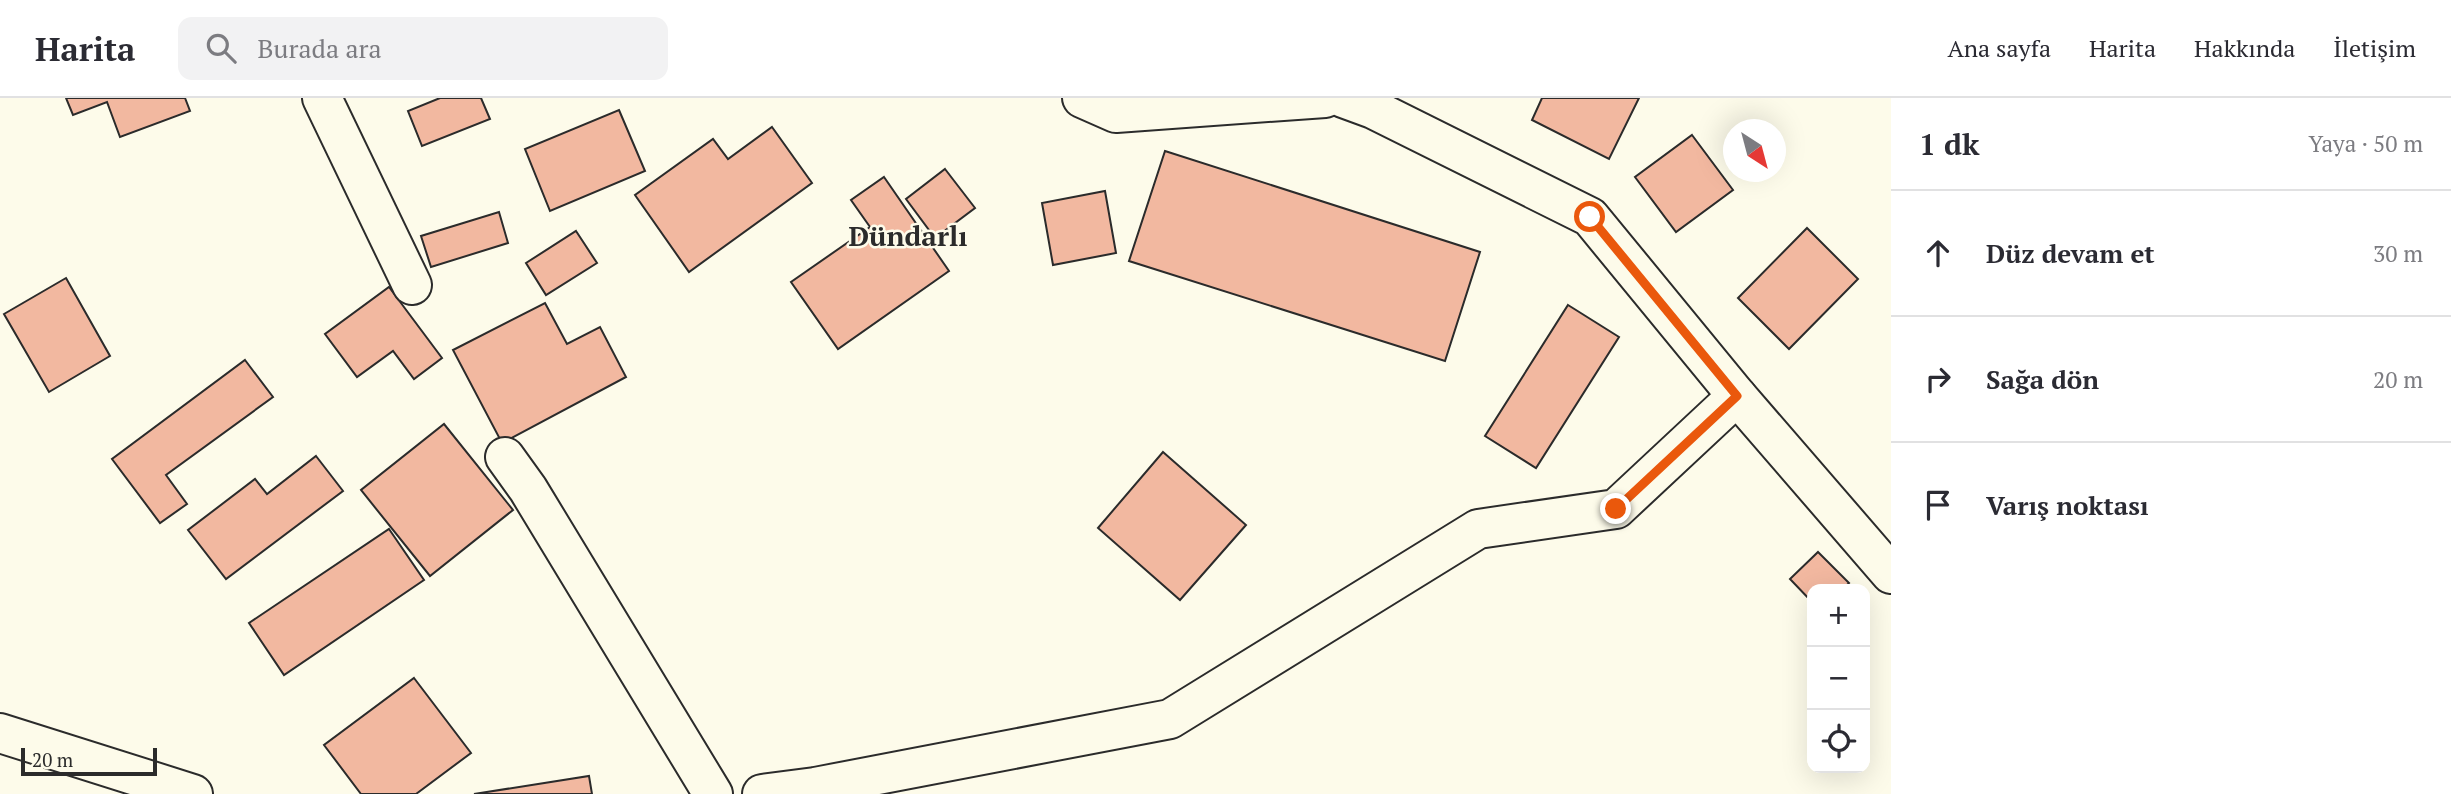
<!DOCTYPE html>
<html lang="tr">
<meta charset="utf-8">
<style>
body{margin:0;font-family:"PT Serif",serif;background:#f2f2f3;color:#2b2b33}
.controls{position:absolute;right:21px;bottom:21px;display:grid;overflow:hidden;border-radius:14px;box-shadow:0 7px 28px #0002}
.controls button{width:63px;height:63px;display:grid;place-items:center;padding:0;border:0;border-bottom:2px solid #e1e1e2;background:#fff;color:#2b2b33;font:35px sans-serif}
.compass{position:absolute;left:1723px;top:21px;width:63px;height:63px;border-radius:50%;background:#fff;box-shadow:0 7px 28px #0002;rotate:144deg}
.scale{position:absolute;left:21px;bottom:18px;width:136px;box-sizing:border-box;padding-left:7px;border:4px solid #2b2b2b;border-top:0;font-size:19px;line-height:24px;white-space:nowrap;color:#2b2b2b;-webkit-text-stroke:5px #fdfbea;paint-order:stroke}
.stop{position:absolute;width:21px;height:21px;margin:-16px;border:5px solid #ea580c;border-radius:50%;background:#fff}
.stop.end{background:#ea580c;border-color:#fff;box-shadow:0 2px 7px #0008}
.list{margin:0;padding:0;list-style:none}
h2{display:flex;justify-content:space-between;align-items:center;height:91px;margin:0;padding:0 28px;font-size:30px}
h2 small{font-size:23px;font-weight:400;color:#7c7c81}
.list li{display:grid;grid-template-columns:46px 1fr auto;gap:21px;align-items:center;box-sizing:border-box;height:126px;padding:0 28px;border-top:2px solid #e1e1e2}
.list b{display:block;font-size:26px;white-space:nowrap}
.list em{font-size:23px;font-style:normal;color:#7c7c81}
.icon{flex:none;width:38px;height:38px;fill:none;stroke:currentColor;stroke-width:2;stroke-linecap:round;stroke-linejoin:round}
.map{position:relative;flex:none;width:1891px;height:696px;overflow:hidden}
header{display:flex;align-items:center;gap:42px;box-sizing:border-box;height:98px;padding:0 35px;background:#fff;border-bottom:2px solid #e1e1e2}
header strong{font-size:33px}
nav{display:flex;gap:38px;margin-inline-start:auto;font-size:24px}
.search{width:490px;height:63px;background:#f2f2f3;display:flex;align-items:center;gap:18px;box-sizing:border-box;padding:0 24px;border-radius:14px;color:#7c7c81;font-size:26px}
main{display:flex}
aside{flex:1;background:#fff}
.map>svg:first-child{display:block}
</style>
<header>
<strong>Harita</strong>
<div class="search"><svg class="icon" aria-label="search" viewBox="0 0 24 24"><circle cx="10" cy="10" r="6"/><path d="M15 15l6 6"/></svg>Burada ara</div>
<nav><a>Ana sayfa</a><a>Harita</a><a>Hakkında</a><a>İletişim</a></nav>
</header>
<main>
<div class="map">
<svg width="1891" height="696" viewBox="0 0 1891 696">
<rect width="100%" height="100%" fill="#fdfbea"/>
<g fill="#f2b8a0" stroke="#2b2b2b" stroke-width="2">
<path d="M66 0H185L190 13 120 39 107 4 73 17Z"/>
<path d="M440 0H481L490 21 422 48 408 13Z"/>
<path d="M1542 0H1639L1609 61 1532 22Z"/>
<path d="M619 12 645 73 550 113 525 51Z"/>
<path d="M772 29 812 85 689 174 635 97 713 41 728 61Z"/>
<path d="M1692 37 1733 92 1676 134 1635 79Z"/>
<path d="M1165 53 1480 154 1445 263 1129 163Z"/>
<path d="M945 71 975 110 935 140 906 101Z"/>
<path d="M884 79 949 173 838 251 791 184 870 129 851 102Z"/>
<path d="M1105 93 1116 155 1053 167 1042 105Z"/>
<path d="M499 114 508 145 431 169 421 138Z"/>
<path d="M1807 130 1858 181 1789 251 1738 200Z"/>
<path d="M576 133 597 165 546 197 526 165Z"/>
<path d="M66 180 110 258 49 294 4 216Z"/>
<path d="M389 189 442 260 414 281 393 253 357 279 325 236Z"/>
<path d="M545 205 567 246 600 229 626 279 502 345 453 252Z"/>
<path d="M1568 207 1619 239 1536 370 1485 338Z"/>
<path d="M245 262 273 299 166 377 187 406 160 425 112 361Z"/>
<path d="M444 326 513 412 430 478 361 392Z"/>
<path d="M1163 354 1246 427 1180 502 1098 430Z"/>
<path d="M316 358 343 393 226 481 188 432 255 381 267 396Z"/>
<path d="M389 431 424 482 284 577 249 525Z"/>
<path d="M1818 454 1849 485 1843 491H1812V504L1790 481Z"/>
<path d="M414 580 471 655 416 696H361L324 647Z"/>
<path d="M589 678 592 696H474Z"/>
</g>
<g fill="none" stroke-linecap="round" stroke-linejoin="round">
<defs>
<g id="minor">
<path d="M322 0 412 187"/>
<path d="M505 359 528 391 713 696"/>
<path d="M0 635 193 696"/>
<path d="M762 696 815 689 1170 621 1478 431 1616 411 1737 298"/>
</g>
<g id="tertiary">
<path d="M1082 0 1116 15 1325 0"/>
<path d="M1343 0 1373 11 1590 119 1737 298 1891 476"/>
</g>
</defs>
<use href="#minor" stroke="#2b2b2b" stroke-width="42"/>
<use href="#tertiary" stroke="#2b2b2b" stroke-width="42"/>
<use href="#minor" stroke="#fdfbea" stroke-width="38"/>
<use href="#tertiary" stroke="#fdfbea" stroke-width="38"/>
</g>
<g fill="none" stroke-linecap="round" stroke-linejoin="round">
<path stroke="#ea580c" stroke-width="9" d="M1590 119 1737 298 1616 411"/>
</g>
<g text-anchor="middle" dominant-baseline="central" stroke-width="5" stroke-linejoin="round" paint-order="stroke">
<g font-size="28" font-weight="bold" fill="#2b2b2b" stroke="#fdfbea">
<text x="908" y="137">Dündarlı</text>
</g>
</g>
</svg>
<div class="controls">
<button>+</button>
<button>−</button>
<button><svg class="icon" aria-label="locate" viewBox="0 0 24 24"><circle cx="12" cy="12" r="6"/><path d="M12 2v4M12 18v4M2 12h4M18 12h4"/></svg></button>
</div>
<svg class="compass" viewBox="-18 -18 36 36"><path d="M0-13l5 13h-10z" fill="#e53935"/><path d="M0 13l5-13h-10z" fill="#7c7c81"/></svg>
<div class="scale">20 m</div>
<div class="stop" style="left:1590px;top:119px"></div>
<div class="stop end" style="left:1616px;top:411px"></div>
</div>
<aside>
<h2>1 dk<small>Yaya · 50 m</small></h2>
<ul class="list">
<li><svg class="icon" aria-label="ahead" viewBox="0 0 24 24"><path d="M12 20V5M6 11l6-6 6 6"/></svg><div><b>Düz devam et</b></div><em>30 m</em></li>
<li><svg class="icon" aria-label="right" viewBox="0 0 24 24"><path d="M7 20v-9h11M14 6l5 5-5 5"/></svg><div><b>Sağa dön</b></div><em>20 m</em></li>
<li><svg class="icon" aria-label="arrive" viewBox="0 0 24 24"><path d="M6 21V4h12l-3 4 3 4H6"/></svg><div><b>Varış noktası</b></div></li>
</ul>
</aside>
</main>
